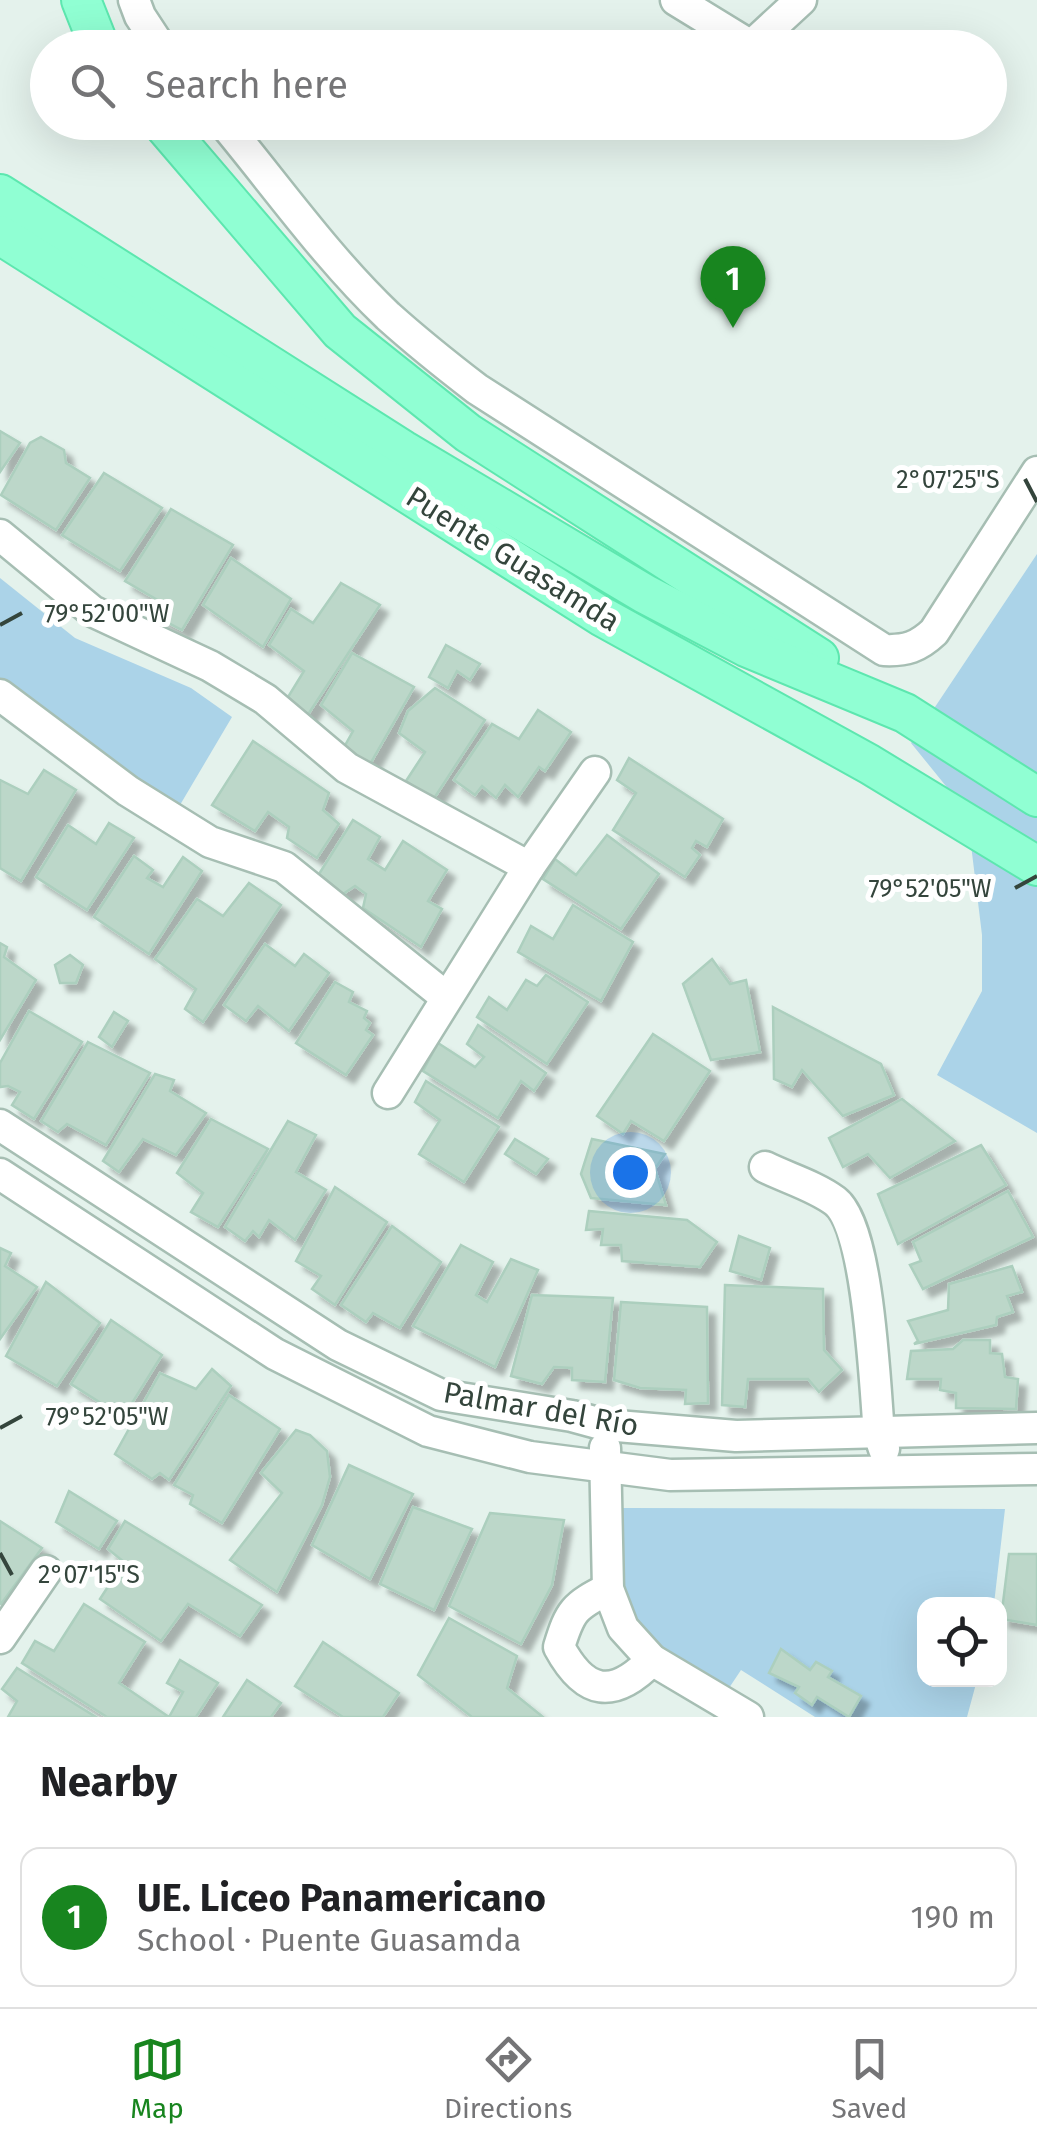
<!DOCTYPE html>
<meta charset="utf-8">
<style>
body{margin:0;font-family:"Fira Sans",sans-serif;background:#f2f2f2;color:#202124}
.controls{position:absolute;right:30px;bottom:30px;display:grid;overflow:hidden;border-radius:20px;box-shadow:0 10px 40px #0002}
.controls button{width:90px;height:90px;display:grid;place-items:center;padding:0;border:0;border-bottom:2px solid #e0e0e0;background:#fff;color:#202124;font:50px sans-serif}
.you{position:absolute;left:630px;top:1172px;width:35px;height:35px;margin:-25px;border:8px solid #fff;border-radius:50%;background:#1a73e8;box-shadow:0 0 0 15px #1a73e833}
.badge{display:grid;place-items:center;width:65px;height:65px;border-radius:50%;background:#18851f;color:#fff;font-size:32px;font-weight:700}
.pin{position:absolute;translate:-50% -82px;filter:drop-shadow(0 2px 5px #0008)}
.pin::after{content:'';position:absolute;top:52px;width:35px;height:30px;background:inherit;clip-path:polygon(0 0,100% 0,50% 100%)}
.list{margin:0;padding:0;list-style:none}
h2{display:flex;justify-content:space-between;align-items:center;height:130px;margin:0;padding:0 40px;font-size:42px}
h2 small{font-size:32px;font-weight:400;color:#757577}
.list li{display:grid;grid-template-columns:65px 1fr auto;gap:30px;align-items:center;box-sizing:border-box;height:140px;margin:0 20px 20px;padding:0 20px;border:2px solid #e0e0e0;border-radius:20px}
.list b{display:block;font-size:38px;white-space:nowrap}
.list p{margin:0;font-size:32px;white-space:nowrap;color:#757577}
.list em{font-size:32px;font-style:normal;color:#757577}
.icon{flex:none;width:55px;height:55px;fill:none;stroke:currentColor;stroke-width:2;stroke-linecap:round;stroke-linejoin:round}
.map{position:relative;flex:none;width:1037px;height:1717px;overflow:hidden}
.search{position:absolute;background:#fff;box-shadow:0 10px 40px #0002;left:30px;right:30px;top:30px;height:110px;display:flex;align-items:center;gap:25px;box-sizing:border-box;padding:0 35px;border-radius:55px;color:#757577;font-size:38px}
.sheet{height:290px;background:#fff}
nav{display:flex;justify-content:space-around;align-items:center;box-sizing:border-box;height:140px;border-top:2px solid #e0e0e0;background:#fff;font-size:28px;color:#757577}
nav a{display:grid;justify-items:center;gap:5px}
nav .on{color:#18851f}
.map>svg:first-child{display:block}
</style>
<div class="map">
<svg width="1037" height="1717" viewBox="0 0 1037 1717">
<defs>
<filter id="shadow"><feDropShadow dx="8" dy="8" stdDeviation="2.5" flood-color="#0004"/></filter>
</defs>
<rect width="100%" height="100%" fill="#e4f2ec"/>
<g fill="#abd3e8">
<path d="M1037 554V1133L937 1075 982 991V935L967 812 911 743Z"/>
<path d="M0 578 75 638 191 688 232 717 180 805 133 785 0 684Z"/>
<path d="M621 1508 1005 1509 994 1604H924V1680H977L967 1717H815L741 1670 727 1691 657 1650 617 1593Z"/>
</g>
<g fill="#bcd7c9" stroke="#accfbe" stroke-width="2.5" filter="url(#shadow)">
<path d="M0 431 20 443 0 472Z"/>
<path d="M41 437 64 450 66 463 90 478 56 530 1 495 30 443Z"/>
<path d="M104 473 162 508 120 571 62 535Z"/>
<path d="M171 509 233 545 182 630 159 618 166 605 125 581Z"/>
<path d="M231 558 291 599 263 647 203 605Z"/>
<path d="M341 583 380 605 307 716 288 697 304 671 269 645 291 609 313 623Z"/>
<path d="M446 645 480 664 470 680 457 671 448 688 429 677Z"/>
<path d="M352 653 414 687 369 766 343 749 353 731 321 705Z"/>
<path d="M435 688 485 720 433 800 406 781 425 752 399 733 408 711Z"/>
<path d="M538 710 571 732 545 771 539 767 518 797 505 785 496 798 482 786 475 795 454 780 492 724 519 739Z"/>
<path d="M253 741 329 793 323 810 339 824 317 858 287 838 289 827 268 812 255 831 212 805Z"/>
<path d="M629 758 723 819 707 847 696 841 692 848 700 855 685 877 613 830 636 793 617 780Z"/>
<path d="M44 770 76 790 21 881 0 868V780L28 794Z"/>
<path d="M353 820 380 837 368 859 385 870 403 841 447 870 428 901 442 909 421 947 363 908 366 894 355 886 343 894 319 874Z"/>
<path d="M109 823 134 838 87 910 36 877 68 825 96 844Z"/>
<path d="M607 835 659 874 621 929 543 879 555 859 576 875Z"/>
<path d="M134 856 153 870 147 878 163 887 183 857 202 871 149 954 94 917Z"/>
<path d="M249 883 281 905 203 1022 185 1009 196 989 155 959 197 899 223 916Z"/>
<path d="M573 905 633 942 601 1001 518 952 531 926 553 939Z"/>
<path d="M0 943 7 947 4 957 36 980 0 1040Z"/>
<path d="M265 944 295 966 304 954 329 973 289 1031 258 1006 246 1021 224 1005Z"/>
<path d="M70 955 83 965 76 983H60L55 965Z"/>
<path d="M712 959 730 984 746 980 760 1052 711 1060 683 984Z"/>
<path d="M546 975 588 1002 547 1064 477 1017 489 997 507 1010 526 980 537 986Z"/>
<path d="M335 982 353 992 349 1002 367 1011 364 1018 370 1023 366 1030 373 1035 346 1075 296 1043Z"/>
<path d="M773 1007 881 1064 894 1095 843 1116 802 1070 792 1087 774 1079Z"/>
<path d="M29 1011 82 1042 34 1119 12 1105 20 1092 8 1086 0 1087V1063Z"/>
<path d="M114 1012 128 1021 112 1047 99 1037Z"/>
<path d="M478 1025 546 1073 534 1091 521 1081 498 1118 423 1071 438 1043 475 1067 484 1057 467 1044Z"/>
<path d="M653 1034 710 1071 664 1141 631 1121 623 1134 597 1116Z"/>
<path d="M88 1042 150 1073 106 1145 67 1124 58 1132 41 1121Z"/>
<path d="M155 1074 174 1080 170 1091 206 1113 176 1155 143 1139 119 1172 103 1161Z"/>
<path d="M426 1081 499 1127 464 1182 419 1154 440 1120 415 1102Z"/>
<path d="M902 1099 955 1141 890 1178 868 1154 843 1167 829 1138Z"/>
<path d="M211 1119 268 1149 218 1227 191 1212 203 1193 177 1173Z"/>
<path d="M288 1121 316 1135 296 1172 326 1190 295 1240 269 1220 259 1237 253 1231 245 1241 225 1227Z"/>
<path d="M515 1139 548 1159 536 1174 505 1154Z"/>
<path d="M592 1139 665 1154 655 1169 666 1205 591 1198 581 1174Z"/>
<path d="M981 1145 1006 1185 898 1244 878 1194Z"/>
<path d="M335 1187 387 1222 335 1305 312 1289 321 1276 296 1261Z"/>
<path d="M1008 1191 1033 1237 923 1289 910 1265 921 1261 913 1242Z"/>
<path d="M589 1211 687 1220 717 1242 700 1267 622 1261 621 1245H601L603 1229 586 1230Z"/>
<path d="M392 1226 441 1262 400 1328 373 1313 366 1322 341 1305Z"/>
<path d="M739 1236 770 1248 761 1280 730 1271Z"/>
<path d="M461 1245 493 1262 476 1295 487 1302 511 1259 538 1270 495 1367 413 1326Z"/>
<path d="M0 1248 11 1253 5 1266 37 1287 0 1339Z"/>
<path d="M1012 1266 1022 1292 1007 1296 1013 1312 997 1317 996 1325 914 1344 918 1341 908 1321 948 1310 949 1284Z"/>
<path d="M46 1282 100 1323 57 1386 6 1356Z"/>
<path d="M725 1285 823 1289 824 1350 842 1370 819 1392 808 1379H748L745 1407 722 1405Z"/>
<path d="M532 1295 613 1298 605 1382 572 1380V1368L554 1367 542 1384 511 1376Z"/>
<path d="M621 1302 707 1307 708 1403 685 1404 686 1390 640 1388 614 1380Z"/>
<path d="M111 1320 162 1355 129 1408 104 1405 71 1384Z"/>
<path d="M963 1340H990V1353L1002 1354 1005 1377 1018 1379 1016 1409 956 1408V1393L940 1390 941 1379H907L911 1351 953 1349Z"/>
<path d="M212 1369 231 1386 169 1480 160 1473 152 1479 115 1454 160 1373 196 1389Z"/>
<path d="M229 1395 280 1429 222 1523 190 1504 193 1495 174 1485Z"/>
<path d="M296 1430 310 1435 327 1451 330 1477 322 1505 277 1592 230 1560 282 1493 261 1473Z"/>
<path d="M349 1465 413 1494 370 1579 312 1545Z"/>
<path d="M69 1491 117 1521 99 1549 56 1522Z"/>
<path d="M413 1507 472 1529 434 1610 380 1584Z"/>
<path d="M490 1513 564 1520 552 1585 521 1644 449 1606Z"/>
<path d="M0 1521 42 1548 1 1604H0Z"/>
<path d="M125 1521 262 1605 240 1636 188 1604 161 1641 100 1599 124 1562 108 1549Z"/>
<path d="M1009 1554H1037V1625L1001 1619Z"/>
<path d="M84 1604 145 1642 119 1683 169 1717 183 1692 167 1683 180 1660 218 1683 196 1717H107L22 1663 35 1641 54 1651Z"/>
<path d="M449 1618 517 1656 507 1688 543 1717H472L418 1675Z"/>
<path d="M323 1642 399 1693 383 1717H343L295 1686Z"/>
<path d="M781 1649 810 1670 816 1662 832 1671 828 1677 861 1696 849 1717 817 1697 812 1705 795 1693 799 1687 769 1673Z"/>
<path d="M17 1668 96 1717H8L17 1701 2 1689Z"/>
<path d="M247 1680 281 1703 271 1717H223Z"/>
</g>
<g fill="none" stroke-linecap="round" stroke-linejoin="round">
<defs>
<g id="minor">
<path d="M134 0 140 16 161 48"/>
<path d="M676 0 751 46"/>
<path d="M749 48 801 0"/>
<path d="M223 122C277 187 327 258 388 316 417 342 447 366 477 389L884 650C906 651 918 647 934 632L1037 472"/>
<path d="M0 535 92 611 210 666 265 699 347 768 529 867"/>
<path d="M0 695 128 791 210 842 284 867 446 997"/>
<path d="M388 1093 529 867 595 772"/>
<path d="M0 1125 338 1345 441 1395 572 1416 605 1425 736 1436 1037 1428"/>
<path d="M765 1167C787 1178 815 1186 835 1201 869 1227 875 1388 879 1434L884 1449"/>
<path d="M0 1174 275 1354 428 1431 530 1457 670 1475 1037 1469"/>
<path d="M605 1448 608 1589 623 1628 652 1660 748 1717"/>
<path d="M608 1589C574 1606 570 1611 559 1647 585 1695 613 1700 652 1660"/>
<path d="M0 1638 46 1571"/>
</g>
<g id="major">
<path d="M81 0 100 48"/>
<path d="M161 122 340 331 468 433 819 658"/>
<path d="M0 194 403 450 645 594 746 647 905 713 1037 797"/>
<path d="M0 235 601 616 869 764 1037 866"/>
</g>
</defs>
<use href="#minor" stroke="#a6beb3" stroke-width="35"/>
<use href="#major" stroke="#5de7af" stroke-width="42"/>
<use href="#minor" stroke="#fff" stroke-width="30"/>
<use href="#major" stroke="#90ffd3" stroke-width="38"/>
</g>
<path fill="none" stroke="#34453c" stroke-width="4" d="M1025 479 1037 502M0 625 22 613M1015 888 1037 876M0 1428 22 1416M0 1553 12 1575"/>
<g text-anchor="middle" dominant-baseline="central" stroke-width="10" stroke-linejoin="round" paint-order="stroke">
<g font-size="30" fill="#34453c" stroke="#fff">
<text transform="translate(513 559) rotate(32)">Puente Guasamda</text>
<text transform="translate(541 1409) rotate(10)">Palmar del Río</text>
</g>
</g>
<g font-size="25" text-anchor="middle" fill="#34453c" stroke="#fff" stroke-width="10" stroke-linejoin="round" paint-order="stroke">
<text x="948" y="488">2°07'25"S</text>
<text x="107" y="622">79°52'00"W</text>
<text x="930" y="897">79°52'05"W</text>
<text x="107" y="1425">79°52'05"W</text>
<text x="89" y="1583">2°07'15"S</text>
</g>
</svg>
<div class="controls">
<button><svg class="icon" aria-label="locate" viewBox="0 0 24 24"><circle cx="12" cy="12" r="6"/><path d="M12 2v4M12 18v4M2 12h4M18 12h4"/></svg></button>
</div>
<div class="you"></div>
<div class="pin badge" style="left:733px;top:328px">1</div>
<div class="search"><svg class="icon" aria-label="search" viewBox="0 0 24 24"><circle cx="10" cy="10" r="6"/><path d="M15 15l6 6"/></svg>Search here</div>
</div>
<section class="sheet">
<h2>Nearby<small></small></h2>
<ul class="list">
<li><span class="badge">1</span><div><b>UE. Liceo Panamericano</b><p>School · Puente Guasamda</p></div><em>190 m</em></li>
</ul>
</section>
<nav>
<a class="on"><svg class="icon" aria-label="map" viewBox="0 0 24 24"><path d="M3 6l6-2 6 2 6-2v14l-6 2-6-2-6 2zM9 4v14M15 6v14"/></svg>Map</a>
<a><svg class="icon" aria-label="directions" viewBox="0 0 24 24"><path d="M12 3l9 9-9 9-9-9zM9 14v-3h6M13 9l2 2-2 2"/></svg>Directions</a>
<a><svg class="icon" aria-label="saved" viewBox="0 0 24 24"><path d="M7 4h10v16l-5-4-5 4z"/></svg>Saved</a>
</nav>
